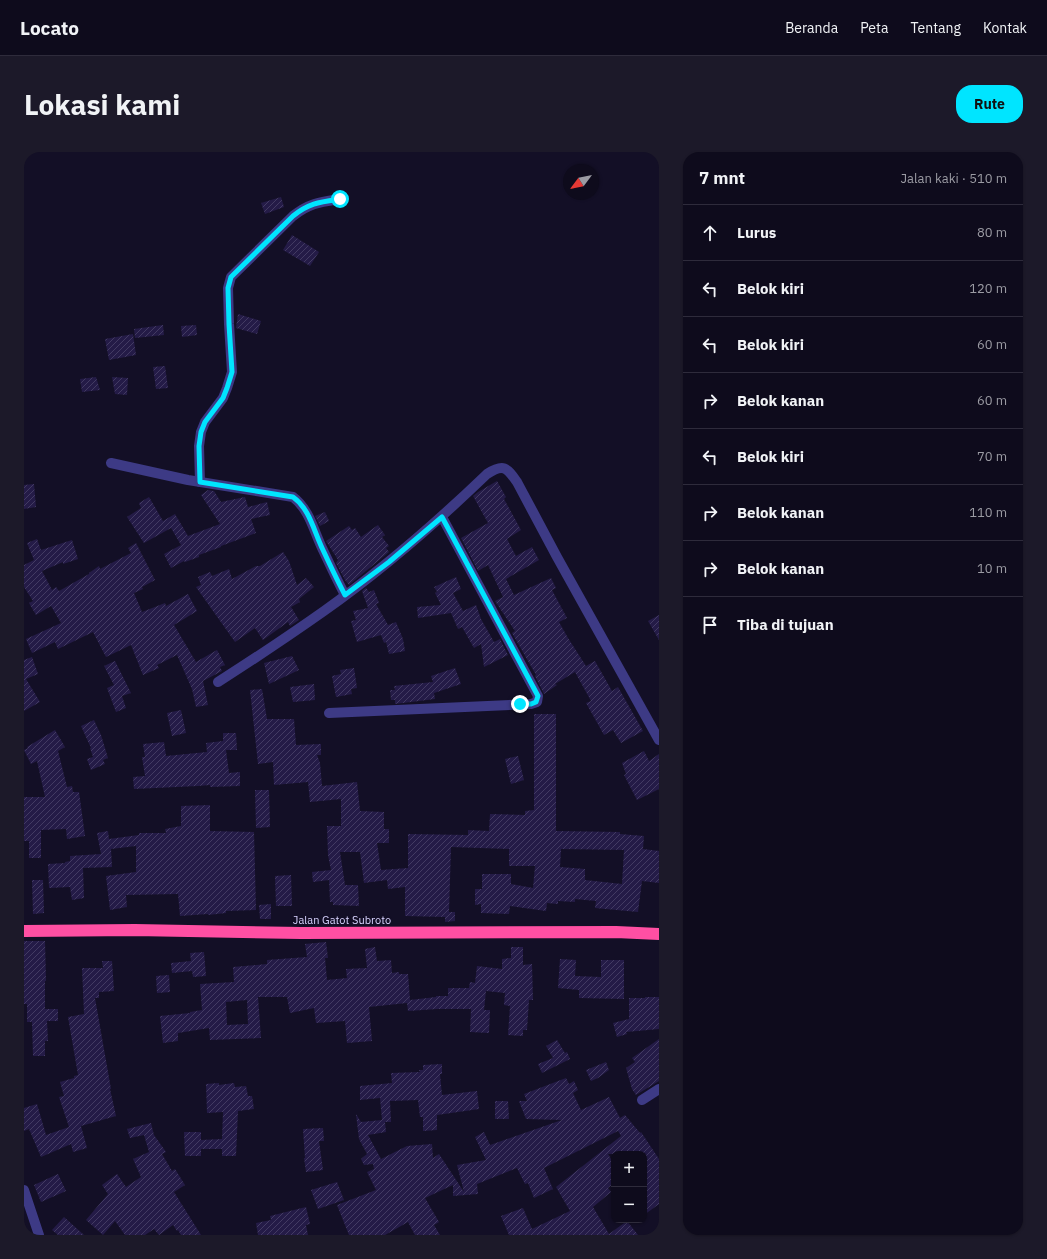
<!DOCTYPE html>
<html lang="id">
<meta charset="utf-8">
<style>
body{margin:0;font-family:"IBM Plex Sans",sans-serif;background:#1c1929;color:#f1f3f6}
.controls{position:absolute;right:12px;bottom:12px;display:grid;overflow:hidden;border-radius:8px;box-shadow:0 1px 3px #0004}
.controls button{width:36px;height:36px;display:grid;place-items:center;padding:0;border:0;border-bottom:1px solid #2e2b3b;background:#0e0b1c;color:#f1f3f6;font:20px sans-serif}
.compass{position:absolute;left:539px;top:12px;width:36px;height:36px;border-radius:50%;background:#0e0b1c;box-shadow:0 1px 3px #0004;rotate:238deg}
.stop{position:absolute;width:12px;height:12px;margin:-9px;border:3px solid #00e5ff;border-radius:50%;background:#fff}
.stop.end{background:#00e5ff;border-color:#fff;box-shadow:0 1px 4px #0008}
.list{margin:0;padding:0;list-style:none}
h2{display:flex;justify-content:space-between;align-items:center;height:52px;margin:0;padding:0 16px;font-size:17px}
h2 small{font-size:13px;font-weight:400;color:#9b9ba3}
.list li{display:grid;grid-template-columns:26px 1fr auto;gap:12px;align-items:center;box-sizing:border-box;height:56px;padding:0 16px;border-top:1px solid #2e2b3b}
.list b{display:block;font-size:15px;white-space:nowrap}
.list em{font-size:13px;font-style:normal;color:#9b9ba3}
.icon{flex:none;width:22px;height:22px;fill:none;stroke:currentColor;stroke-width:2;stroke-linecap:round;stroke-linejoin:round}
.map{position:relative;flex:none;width:635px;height:1083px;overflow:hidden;border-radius:16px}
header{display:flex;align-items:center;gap:24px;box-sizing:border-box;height:56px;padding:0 20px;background:#0e0b1c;border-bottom:1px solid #2e2b3b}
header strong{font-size:19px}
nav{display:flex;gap:22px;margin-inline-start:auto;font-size:14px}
.intro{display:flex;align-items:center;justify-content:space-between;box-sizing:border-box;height:96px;padding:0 24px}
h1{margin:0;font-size:28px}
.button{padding:10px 18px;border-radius:16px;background:#00e5ff;color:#111;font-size:14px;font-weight:700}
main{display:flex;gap:24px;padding:0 24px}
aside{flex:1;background:#0e0b1c;border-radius:16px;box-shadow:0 1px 3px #0004}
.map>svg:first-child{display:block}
</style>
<header>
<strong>Locato</strong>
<nav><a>Beranda</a><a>Peta</a><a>Tentang</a><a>Kontak</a></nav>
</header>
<div class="intro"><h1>Lokasi kami</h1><a class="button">Rute</a></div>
<main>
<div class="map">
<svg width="635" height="1083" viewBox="0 0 635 1083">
<defs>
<pattern id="building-hatch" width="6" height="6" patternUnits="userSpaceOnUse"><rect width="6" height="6" fill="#241b47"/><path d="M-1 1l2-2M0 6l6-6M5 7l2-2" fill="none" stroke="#433b63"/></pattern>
</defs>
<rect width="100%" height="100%" fill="#130f26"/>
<g fill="url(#building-hatch)" fill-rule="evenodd">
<path d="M257 45 260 55 241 62 237 51Z"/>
<path d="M268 83 295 100 286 114 259 98Z"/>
<path d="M214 162 237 169 233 182 212 176Z"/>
<path d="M139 173 140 183 111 186 110 177Z"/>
<path d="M172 173 173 183 158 185 157 174Z"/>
<path d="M109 182 112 203 85 208 81 187Z"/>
<path d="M141 214 144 236 132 237 129 215Z"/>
<path d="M72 225 76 238 58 240 56 227Z"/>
<path d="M88 225 104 226 103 243 91 242Z"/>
<path d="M473 329 482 345 480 347 497 378 483 387 492 404 508 395 515 408 482 427 490 443 527 426 532 436 528 438 543 466 535 470 544 486 562 514 571 509 588 539 594 535 619 579 597 591 589 578 580 583 562 551 567 549 551 520 531 532 533 533 520 542 511 524 512 523 488 481 491 479 471 449 479 445 464 413 454 419 437 386 464 371 449 344 454 340Z"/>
<path d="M10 332 12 355 0 357V333Z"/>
<path d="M184 338 190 339 197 350 221 345 224 355 243 350 246 363 227 367 232 381 197 394V395L175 403V405L161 410 160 409 147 416 140 402 157 393 147 376 120 391 103 365 117 356 115 351 125 345 139 369 151 362 164 384 196 372 177 343Z"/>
<path d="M301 360 305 369 296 374 291 364Z"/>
<path d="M354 373 361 383 358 385 365 394 362 396 365 400 325 433 321 428 312 411 314 408 302 389 325 374 328 378 331 376 337 385Z"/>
<path d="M13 387 17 398 48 388 54 407 39 412V410L18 419 28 438 32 435 35 439 65 422V421L75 414 76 417 107 401 104 396 112 391 131 428 118 435 119 437 110 441 118 460 141 451 142 454 164 442 173 459 150 473 172 510 193 498 201 513 196 515 198 519 179 529 184 553 172 555 168 537 153 503 133 513 135 516 119 523 107 493 82 505 69 480 34 497 31 490 8 501 2 487 37 471 27 454 12 463 5 451 9 449 0 435V413L10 408 3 391Z"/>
<path d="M259 400 265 409 273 433 282 426 290 435 275 447 276 450 267 455 275 468 266 474 264 470 239 488 231 476 211 490 172 435 177 433 174 425 186 420 188 424 205 417 208 427 232 414H236Z"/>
<path d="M432 425 437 437 429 441 439 459 452 453 457 467 470 490 476 487 484 503 460 515 457 492 450 496 438 475 434 477 427 461 394 466 393 455 417 453 411 441 413 440 410 435Z"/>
<path d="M342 436 345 440 350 438 355 451 352 452 364 473 372 470 379 487 381 499 365 502 362 490 360 491 357 483 333 490 327 469 332 468 329 459 344 456 338 439Z"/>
<path d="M635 463V488L624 469Z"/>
<path d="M268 504 275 518 245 532 240 511Z"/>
<path d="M8 505 14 522 2 527 16 550 0 559V508Z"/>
<path d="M91 509 107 541 98 544 102 556 92 560 83 536 90 533 80 514Z"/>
<path d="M330 516 333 536 327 537 328 542 312 545 308 524 317 522 316 518Z"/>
<path d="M431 516 437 532 410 541 411 547 371 552V548H367L366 538H371L370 534 409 530 407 524Z"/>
<path d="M290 532 291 548 269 550 266 535Z"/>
<path d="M238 537 243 567H270L272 593 297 592V603H293L296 611 298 634 333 630 336 659 360 660V677H365V691H353L357 718 384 716V682L444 683V678L465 679 466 662 501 663V659L510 658V562H532V679L596 680V682L620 684 619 697 635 699V731L618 729 614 760 571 756 572 749 551 747V750L534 749V752L523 751 522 759 486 754 485 762 457 761V752L451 753V737H458V722H487V732L509 736 511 714H485V697L427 695 425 760H431V769L421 770V765L381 764V735L364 737 363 728 340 731 336 700H316L321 733H334L335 754 309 753V750H306L305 728 289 730 288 720 307 718 304 703 303 674H317V647L286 650 284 630 250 633 249 610 234 612 226 538ZM537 697 600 698 598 732 561 728V717L536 715Z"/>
<path d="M157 558 162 581 148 584 143 561Z"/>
<path d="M70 568 77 583 84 606 79 608 81 612 67 618 63 607 69 605 66 596H67L57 574Z"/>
<path d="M31 578 41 595 34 599 43 635 48 634 49 640H55L61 684 43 687 42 677 17 678V706H5V689H0V645H21L13 609 7 612 0 598 4 596 3 595Z"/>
<path d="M199 581H212L213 598H202L205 621 216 620V634L186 635V633L174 634 110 637 109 625 121 624 118 605H121L119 592 140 590 142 604 183 600 182 591 199 589Z"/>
<path d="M620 599 625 609 635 602V637L613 648 600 623 602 622 598 611Z"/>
<path d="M494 604 500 628 487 632 481 607Z"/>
<path d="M231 638H245L246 675 232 676Z"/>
<path d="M186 653V679L230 680 232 758 202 759V761L184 763V762L156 764 154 742 102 743 103 755 86 758 82 724 112 720V694L87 697 88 715 59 716 60 746 48 748 46 735 25 736 24 712 41 711V710L46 709V704L77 702 73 681 84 679 85 687 115 683V681H142L141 677 157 674V654Z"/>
<path d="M267 723 268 754H252L251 724Z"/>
<path d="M8 728H19L20 761 9 762Z"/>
<path d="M247 752V767H236L235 753Z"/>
<path d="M0 789H21L22 829H21V857H34V869H23L24 889H21V904H9L8 870H3V852H0Z"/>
<path d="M302 790 304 806H301L303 828 323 826 322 817 343 816 341 797 351 795 353 809 367 808 368 821 375 820V822H384L386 848 412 845V844H424V836H445L446 830 451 831 453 814 478 817V807L487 806V795H499V813L508 812 509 848H505L503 878H499V884L484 883 486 854 480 853 481 841 462 839 460 858H466L465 881 446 880 447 857H413L384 859 383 851 345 855 348 889 323 891 321 869 292 871 290 856 266 861 263 845H234L237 886 186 888 185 876 154 881V889L139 891 136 864 166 861V860L178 858 176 832 210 830 209 815 243 812V808L283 805 281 792ZM223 848 224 872 203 873 202 850Z"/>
<path d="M180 800 182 824 169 825 168 819 148 821 147 811 167 809 166 801Z"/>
<path d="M536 807 552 808 551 824 577 825V808H600V847L555 846V838L534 836Z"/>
<path d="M78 809H88L90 839 75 840V846H71L87 937H86L92 964 57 974 63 996 49 1000 47 992 17 1005 5 977 0 979V956L13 952 22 983 45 975 35 945 40 944 36 930 50 926V924L54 923 44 865 60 862 58 816H79Z"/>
<path d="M145 823 146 840 133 841 132 824Z"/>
<path d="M621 845H635V877L602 880 603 882 593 885 589 871 605 867V846H621Z"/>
<path d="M635 887V929L612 943 608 937 602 916 611 910 608 906Z"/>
<path d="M533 888 541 901 543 900 546 907 518 921 514 912 529 906 522 894Z"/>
<path d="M582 910 585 918 574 926 567 929 562 918Z"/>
<path d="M418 912V922H416L418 943 453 939 455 957 413 963V978L399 979V965H396L394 948 366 949 367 970H361L362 980 344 983 357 1007 383 994 408 992 409 1006 415 1002 440 1040 433 1013 462 1008 451 985 460 980 466 993 538 968 502 967 495 949H503L500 942 542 926 545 932 550 929 554 938 549 941 557 958 585 945 596 966 601 963 616 981 617 980 635 1007V1052L620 1063V1002H584L590 1012V1031L584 1036 587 1040 569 1055 585 1082 603 1069 614 1083H485L477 1064 499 1056 508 1077 546 1059 532 1035 597 984 594 979 520 1016 529 1037 510 1046 504 1031 501 1032 493 1016 453 1032 454 1042 429 1044V1033L401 1046 415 1070 410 1073 416 1083H391L384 1070 361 1083H325L313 1053 352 1038 343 1020 350 1017 349 1012 340 1013 337 1007 343 1002 335 987 332 962 337 970 358 968 356 946 336 948V934L368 931 367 921 396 920 395 918H399V913Z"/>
<path d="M195 931V933L210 931 211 935 222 934 224 944H228L230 957 214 959 212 1004H198V997H177V1004H161L160 980H177V988L198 987 199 960 183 961 182 932Z"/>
<path d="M471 949H484L485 967H471Z"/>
<path d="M127 971 130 983 142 1000 138 1002 148 1019 151 1017 161 1033 150 1040 177 1083H157L154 1078 153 1079 149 1073 135 1083 130 1077 121 1083H101L91 1069 79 1083 62 1068 84 1042 78 1033 93 1022 102 1035 117 1025 109 1007 125 1000 120 983 106 986 103 977Z"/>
<path d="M299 976 300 989H295L299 1018 282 1020 280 1006H281L279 977Z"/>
<path d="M34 1022 42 1039 17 1050 10 1033Z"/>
<path d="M313 1030 320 1048 294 1057 287 1038Z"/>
<path d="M282 1055 286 1072 282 1073 284 1083H234L232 1071 247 1068 246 1064Z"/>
<path d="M40 1065 60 1083H34L28 1078Z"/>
</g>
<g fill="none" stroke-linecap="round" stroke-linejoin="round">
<g stroke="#3d3a85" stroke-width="10">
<path d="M87 311 164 328 269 345C286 358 290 380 299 398 306 413 313 428 321 443"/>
<path d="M176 330 175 294 177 280 181 270 199 246 203 236 208 220 205 172 204 136 207 125 269 64C285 51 296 50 316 47"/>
<path d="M194 530C230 507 266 483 300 459 358 418 412 371 463 322 480 311 483 316 493 330L533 405 635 588"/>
<path d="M305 561 507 552 513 550 514 544 418 365"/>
<path d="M618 948 635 937"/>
<path d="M0 1038 15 1083"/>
</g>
<path stroke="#ff4fa3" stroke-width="12" d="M0 779 111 778 277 781 592 780 635 782"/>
</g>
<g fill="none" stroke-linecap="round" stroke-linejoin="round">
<path stroke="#00e5ff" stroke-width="5" d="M316 47C296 50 285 51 269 64L207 125 204 136 205 172 208 220 203 236 199 246 181 270 177 280 175 294 176 330 269 345C286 357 290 380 299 398 306 413 313 428 321 443L365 410 418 365 514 544 512 550 507 552H496"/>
</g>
<g text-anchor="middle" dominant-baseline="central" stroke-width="4" stroke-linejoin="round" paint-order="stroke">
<g font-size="11" fill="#d9d4ff" stroke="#130f26">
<text x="318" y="768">Jalan Gatot Subroto</text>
</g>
</g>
</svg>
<div class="controls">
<button>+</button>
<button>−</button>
</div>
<svg class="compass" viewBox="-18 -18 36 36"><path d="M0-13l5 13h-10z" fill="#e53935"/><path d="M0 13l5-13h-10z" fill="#9b9ba3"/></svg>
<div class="stop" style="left:316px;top:47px"></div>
<div class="stop end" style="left:496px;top:552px"></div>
</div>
<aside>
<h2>7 mnt<small>Jalan kaki · 510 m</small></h2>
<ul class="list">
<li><svg class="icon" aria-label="ahead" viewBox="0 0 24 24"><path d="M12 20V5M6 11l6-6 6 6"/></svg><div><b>Lurus</b></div><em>80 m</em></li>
<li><svg class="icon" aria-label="left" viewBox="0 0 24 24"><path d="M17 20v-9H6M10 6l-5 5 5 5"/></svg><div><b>Belok kiri</b></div><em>120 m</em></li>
<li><svg class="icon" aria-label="left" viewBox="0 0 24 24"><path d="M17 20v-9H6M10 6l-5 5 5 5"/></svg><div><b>Belok kiri</b></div><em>60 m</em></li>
<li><svg class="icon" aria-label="right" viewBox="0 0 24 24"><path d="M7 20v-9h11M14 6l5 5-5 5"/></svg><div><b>Belok kanan</b></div><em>60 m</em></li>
<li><svg class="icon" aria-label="left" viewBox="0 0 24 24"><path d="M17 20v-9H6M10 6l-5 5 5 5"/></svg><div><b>Belok kiri</b></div><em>70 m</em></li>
<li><svg class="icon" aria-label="right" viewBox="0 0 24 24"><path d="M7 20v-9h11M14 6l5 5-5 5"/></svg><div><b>Belok kanan</b></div><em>110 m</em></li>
<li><svg class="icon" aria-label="right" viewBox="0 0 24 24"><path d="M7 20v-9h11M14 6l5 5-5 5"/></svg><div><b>Belok kanan</b></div><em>10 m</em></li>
<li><svg class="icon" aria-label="arrive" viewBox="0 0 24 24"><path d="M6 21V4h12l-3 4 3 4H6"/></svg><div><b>Tiba di tujuan</b></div></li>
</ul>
</aside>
</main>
